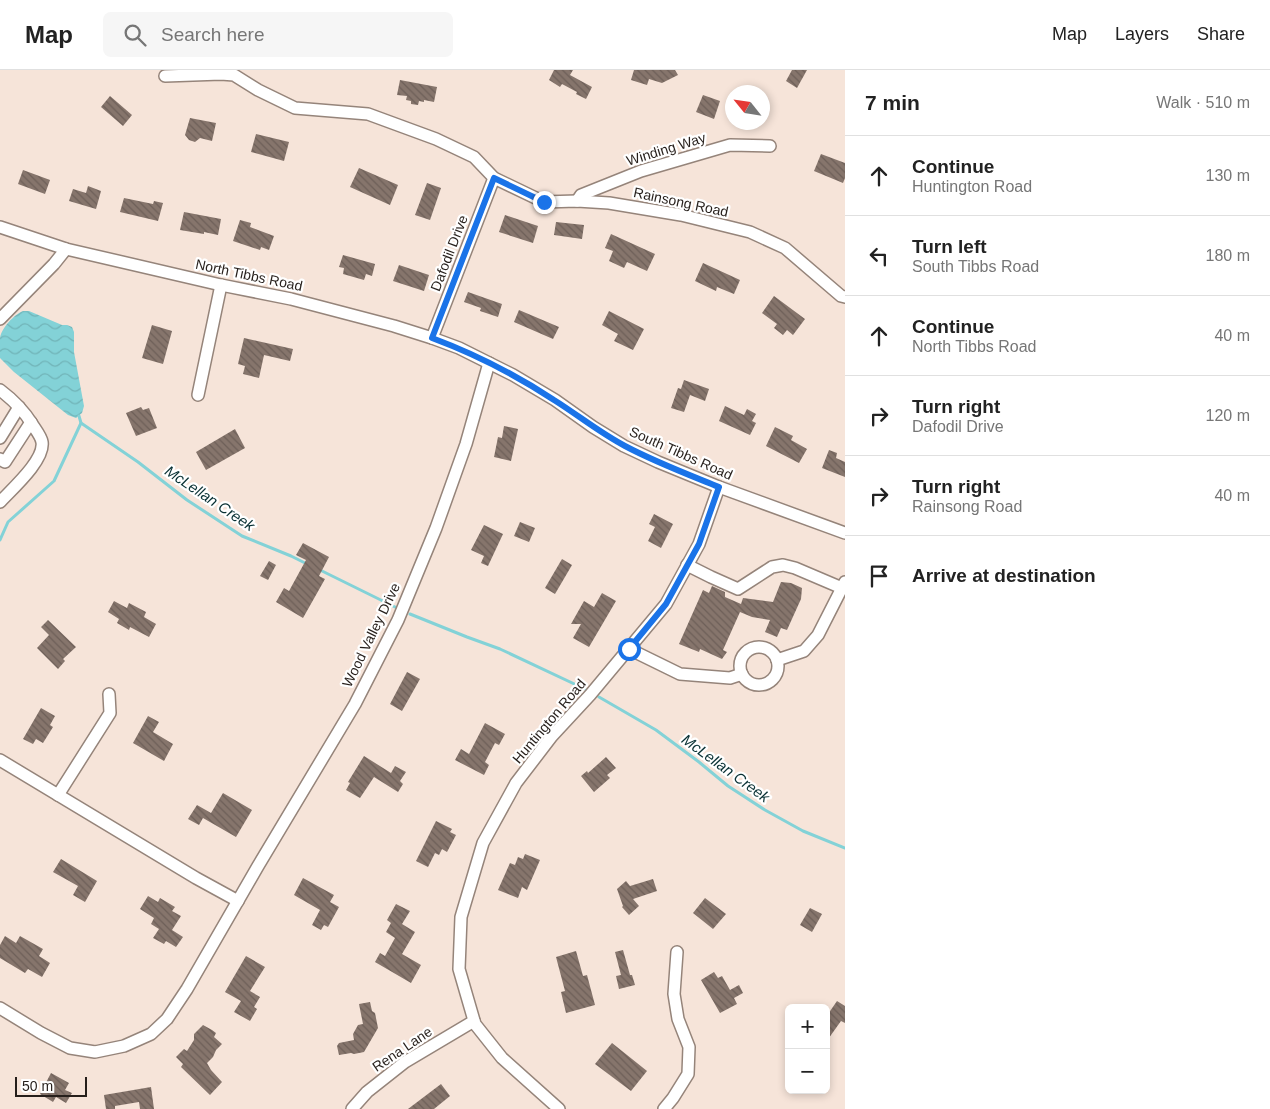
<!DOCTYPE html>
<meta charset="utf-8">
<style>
body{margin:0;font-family:Helvetica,sans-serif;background:#f6f6f6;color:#222}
.controls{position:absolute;right:15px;bottom:15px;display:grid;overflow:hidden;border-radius:8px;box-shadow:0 2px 8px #0003}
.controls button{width:45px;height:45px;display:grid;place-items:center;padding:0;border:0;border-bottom:1px solid #e0e0e0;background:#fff;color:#222;font:25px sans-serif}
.compass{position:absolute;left:725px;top:15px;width:45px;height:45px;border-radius:50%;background:#fff;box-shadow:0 2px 8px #0003;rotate:300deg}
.scale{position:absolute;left:15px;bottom:12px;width:72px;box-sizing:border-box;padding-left:5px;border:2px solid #261f1b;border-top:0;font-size:14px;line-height:18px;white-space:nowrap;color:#261f1b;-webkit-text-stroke:4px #fff;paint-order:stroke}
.stop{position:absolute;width:15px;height:15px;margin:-11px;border:4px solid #1a73e8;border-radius:50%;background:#fff}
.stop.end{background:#1a73e8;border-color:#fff;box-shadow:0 1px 5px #0008}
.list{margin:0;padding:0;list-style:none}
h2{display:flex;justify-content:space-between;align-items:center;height:65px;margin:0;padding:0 20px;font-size:21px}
h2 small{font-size:16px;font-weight:400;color:#767676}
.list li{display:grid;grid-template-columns:32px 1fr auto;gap:15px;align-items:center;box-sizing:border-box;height:80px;padding:0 20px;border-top:1px solid #e0e0e0}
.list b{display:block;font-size:19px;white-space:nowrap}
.list p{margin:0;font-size:16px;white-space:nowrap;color:#767676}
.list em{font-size:16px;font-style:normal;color:#767676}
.icon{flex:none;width:28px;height:28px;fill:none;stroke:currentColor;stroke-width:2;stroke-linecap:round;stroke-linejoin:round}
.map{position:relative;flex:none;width:845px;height:1039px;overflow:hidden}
header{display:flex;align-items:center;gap:30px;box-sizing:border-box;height:70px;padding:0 25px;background:#fff;border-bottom:1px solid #e0e0e0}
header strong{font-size:24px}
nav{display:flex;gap:28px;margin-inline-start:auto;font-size:18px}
.search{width:350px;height:45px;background:#f6f6f6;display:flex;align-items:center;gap:12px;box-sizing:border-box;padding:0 18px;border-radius:8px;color:#767676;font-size:19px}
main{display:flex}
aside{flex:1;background:#fff}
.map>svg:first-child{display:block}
</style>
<header>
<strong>Map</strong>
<div class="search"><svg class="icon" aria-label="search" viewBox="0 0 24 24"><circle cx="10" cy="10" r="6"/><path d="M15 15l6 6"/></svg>Search here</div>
<nav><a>Map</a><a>Layers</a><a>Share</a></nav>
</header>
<main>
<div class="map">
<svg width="845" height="1039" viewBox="0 0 845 1039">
<defs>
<pattern id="water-waves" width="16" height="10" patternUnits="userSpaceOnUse" patternTransform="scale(1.25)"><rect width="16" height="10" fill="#83d2d7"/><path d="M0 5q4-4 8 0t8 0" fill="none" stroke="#71b4b8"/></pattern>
<pattern id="building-back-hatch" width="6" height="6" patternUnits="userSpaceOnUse" patternTransform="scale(1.25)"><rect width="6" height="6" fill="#86756c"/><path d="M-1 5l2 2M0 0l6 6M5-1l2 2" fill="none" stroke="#6d5f58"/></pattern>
</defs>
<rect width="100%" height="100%" fill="#f6e4d9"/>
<path fill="url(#water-waves)" d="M23 241H29L62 255H67L72 257 74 262V282L84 336 82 343 76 348 68 345 14 302 0 288C0 282 0 274 0 268 2 257 14 245 23 241Z"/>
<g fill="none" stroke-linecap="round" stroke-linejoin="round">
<g stroke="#83d2d7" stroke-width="3">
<path d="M79 346 81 353 138 392 187 430 242 466 291 486 307 494"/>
<path d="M0 470 8 452 54 411 81 353"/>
<path d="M320 500 395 537"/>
<path d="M410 544 467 567 500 579 585 619"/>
<path d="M599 627 656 660 699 692 728 716 765 740 803 761 845 778"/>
</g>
</g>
<g fill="url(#building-back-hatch)">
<path d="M554 0H573L570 5 592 17 586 29 576 24 577 22 562 14 560 17 549 10Z"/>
<path d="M634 0H675L678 5 662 13 649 9 647 15 631 10Z"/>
<path d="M792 0H807L797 18 786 11Z"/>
<path d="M400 10 437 17 434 32 424 30V32L419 31 418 35 411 34V31L406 30 407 26 397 25Z"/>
<path d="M703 25 720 31 714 49 696 42Z"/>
<path d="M110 26 132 45 123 56 101 37Z"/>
<path d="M190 48 216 53 212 71 200 68 195 72 189 70 185 65Z"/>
<path d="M256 64 289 72 284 91 251 82Z"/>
<path d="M821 84 845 93V108L843 113 814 101Z"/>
<path d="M359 98 398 115 390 135 350 117Z"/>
<path d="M23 100 50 110 45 124 18 114Z"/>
<path d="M427 113 441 118 430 150 415 145Z"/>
<path d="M88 116 101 121 96 139 69 131 73 119 86 123Z"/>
<path d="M124 128 153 134 154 131 163 133 158 151 120 142Z"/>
<path d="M184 142 221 149 218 165 204 162V164L180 160Z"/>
<path d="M505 145 538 156 533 173 499 162Z"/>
<path d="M240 150 251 153 250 157 274 166 269 180 261 177 260 180 233 171Z"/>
<path d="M556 152 584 155 582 169 554 165Z"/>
<path d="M611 164 655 184 647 201 627 192 624 198 609 191 613 181 605 178Z"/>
<path d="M343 185 375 194 372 206 366 204 364 210 343 204 344 198 339 197Z"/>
<path d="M703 193 740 210 734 224 717 217 716 221 695 211Z"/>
<path d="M399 195 429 205 424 221 393 211Z"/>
<path d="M468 222 502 234 498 247 480 241 481 238 464 232Z"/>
<path d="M774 226 805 249 793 265 787 260 783 265 774 258 777 254 762 243Z"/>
<path d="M519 240 559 257 553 269 514 252Z"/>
<path d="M609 241 644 259 633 280 614 271 618 264 602 255Z"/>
<path d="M152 255 172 261 163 294 142 288Z"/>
<path d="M244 268 293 279 290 291 264 285 259 308 243 304 245 296 238 294Z"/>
<path d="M684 310 709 319 705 331 690 325 684 342 671 338 678 318 681 319Z"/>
<path d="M725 336 744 345 747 339 756 344 752 351 756 353 750 365 719 351Z"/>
<path d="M141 337 143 340 149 338 157 358 136 366 126 343Z"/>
<path d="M504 356 518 359 511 391 494 387 498 367 502 368Z"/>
<path d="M775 357 793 366 791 370 807 379 799 393 766 376Z"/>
<path d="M235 359 245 378 206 400 196 382Z"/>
<path d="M829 380 837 383 836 388 845 392V407L822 398Z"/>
<path d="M654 444 673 454 661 478 648 471 655 457 649 454Z"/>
<path d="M520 452 535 458 529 472 514 466Z"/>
<path d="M484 455 503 464 488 496 481 493 484 486 471 480Z"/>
<path d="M303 473 329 487 319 506 325 509 303 548 276 532 284 518 289 521 306 490 296 485Z"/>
<path d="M562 489 572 495 555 524 545 518Z"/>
<path d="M269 491 276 495 268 510 260 506Z"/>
<path d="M781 512 791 513 802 518 801 529 787 560 781 558 777 567 765 562 770 550 752 547 740 542 723 580 727 582 722 589 700 579 699 582 679 574 703 520 709 523 712 516 725 522V527L741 534 743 528 773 532Z"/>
<path d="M602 523 616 531 589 577 573 568 581 554H571L584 531 594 537Z"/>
<path d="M114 531 127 538 129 533 146 542 144 547 156 554 149 567 130 557 129 560 117 553 119 549 108 542Z"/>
<path d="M48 550 76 577 63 589 65 591 58 599 37 578 49 565 41 557Z"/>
<path d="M407 602 420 609 402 641 390 634Z"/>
<path d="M41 638 55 646 50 655 53 657 43 673 36 669 33 674 23 669Z"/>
<path d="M148 646 159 652 153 662 173 674 164 691 133 673Z"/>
<path d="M485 653 505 664 499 675 495 673 485 692 489 695 484 705 455 690 461 679 469 684Z"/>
<path d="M364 686 391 703 395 696 406 702 400 711 403 714 398 722 374 707 360 728 346 720 350 713 348 712Z"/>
<path d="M606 687 616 698 607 705 610 708 594 722 581 706 587 701 588 703Z"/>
<path d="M223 723 252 740 236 767 203 748 199 755 188 749 197 735 211 743Z"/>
<path d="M436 751 452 759 450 762 456 765 447 782 442 779 439 785 435 783 428 797 416 791Z"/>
<path d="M525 784 540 790 527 820 522 817 518 828 498 820 510 793 515 795 518 787 523 789Z"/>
<path d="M61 789 97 811 85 832 73 825 78 816 53 802Z"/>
<path d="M303 808 334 825 330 832 339 837 328 857 324 855 321 860 312 855 320 840 294 825Z"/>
<path d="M653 809 657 821 633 829 639 836 629 845 622 837 623 836 617 819 626 811 630 816Z"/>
<path d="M148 826 158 832 160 828 175 837 172 841 181 846 172 860 183 867 176 877 166 871 164 874 153 868 159 859 151 854 154 848 140 839Z"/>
<path d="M705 828 726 844 713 859 693 843Z"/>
<path d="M396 834 410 841 402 854 415 862 402 884 421 895 411 913 375 892 380 883 385 886 395 868 386 862 391 853 387 850Z"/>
<path d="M810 838 822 844 812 862 800 855Z"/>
<path d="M5 866 16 873 20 866 43 879 39 886 50 893 42 907 28 899 25 903 0 888V875Z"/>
<path d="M623 880 630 905H632L635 915 619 919 616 906 621 905 615 882Z"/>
<path d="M576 881 583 906 587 905 595 935 566 943 561 922 565 921 556 887Z"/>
<path d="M246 886 265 897 250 921 260 927 254 937 257 939 250 951 234 942 241 931 225 922Z"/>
<path d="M714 902 718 908 722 906 730 920 739 915 743 923 734 928 737 934 720 943 701 910Z"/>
<path d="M837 931 845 936V953L841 951 826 972V947Z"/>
<path d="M370 932 372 941 375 943 378 958 364 982 354 984 351 983 339 985 337 976 339 973 354 970 353 964 358 955 363 954 359 934Z"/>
<path d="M203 955 212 960 216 963 214 967 222 974 216 980 213 987 207 993 211 1000 222 1012 210 1025 181 997 183 994 176 987 184 979 187 981 194 970V964Z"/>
<path d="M612 973 647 1001 631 1021 595 994Z"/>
<path d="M51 1003 69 1013 65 1020 72 1023 66 1033 56 1027 53 1032 40 1024Z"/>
<path d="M441 1014 450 1026 434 1039H408Z"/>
<path d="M151 1017 154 1039H140L139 1032 115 1036V1039H106L104 1025Z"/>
</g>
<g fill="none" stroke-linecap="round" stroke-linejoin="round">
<defs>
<g id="minor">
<path d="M165 6 221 4 234 5 258 20 295 38 368 44 436 69 474 87 494 108 544 132 577 131 609 133 681 145 750 162 785 178 841 226 845 227"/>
<path d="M577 131 581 125 641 101 730 75 770 76"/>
<path d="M0 157 66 179 221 215 291 229 394 256 432 268 459 278 513 305 555 330 593 357 624 376 658 392 719 417 845 463"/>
<path d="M0 249 54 194 66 179"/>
<path d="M432 268 494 108"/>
<path d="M0 320C12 329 24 341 32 354 35 359 41 366 42 372 45 390 12 419 0 432"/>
<path d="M198 325 221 215"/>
<path d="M0 368 19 337"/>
<path d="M0 389 5 392 31 352"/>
<path d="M687 495 711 507 738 519 772 497 783 495 795 498 842 518"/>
<circle cx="759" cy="596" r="19"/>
<path d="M629 579 680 604 730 608 742 604"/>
<path d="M777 590 804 581 818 565 845 512"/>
<path d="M0 690 196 808 238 831"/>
<path d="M58 725 110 643 109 624"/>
<path d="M0 938 41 963 70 978 95 982 124 976 151 964 167 949 187 919 258 796 355 634 398 550 436 458 466 374 489 293"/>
<path d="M352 1039 367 1022 405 992 474 951"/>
<path d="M559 1039 502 988 475 954 459 899 461 847 483 773 516 713 552 666 590 625 666 534 699 474 719 417"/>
<path d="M664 1039 673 1028 688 1004 689 977 678 949 674 924 677 882"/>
</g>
</defs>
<use href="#minor" stroke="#95847a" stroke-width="14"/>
<use href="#minor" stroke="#fff" stroke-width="11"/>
</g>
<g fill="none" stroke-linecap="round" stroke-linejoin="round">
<path stroke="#1a73e8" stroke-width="6" d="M544 132 494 108 432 268C475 284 516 305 554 330 578 345 600 363 625 376 655 392 687 404 719 417L699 474 666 534 629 579"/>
</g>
<g text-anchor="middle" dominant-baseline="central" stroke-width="4.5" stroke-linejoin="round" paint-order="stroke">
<g font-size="14" fill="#261f1b" stroke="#fff">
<text transform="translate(666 79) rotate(-17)">Winding Way</text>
<text transform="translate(681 132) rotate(12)">Rainsong Road</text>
<text transform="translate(449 183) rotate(-69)">Dafodil Drive</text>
<text transform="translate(249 205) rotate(12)">North Tibbs Road</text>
<text transform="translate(681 383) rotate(24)">South Tibbs Road</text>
<text transform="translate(371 565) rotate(-64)">Wood Valley Drive</text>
<text transform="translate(549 651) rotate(-50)">Huntington Road</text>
<text transform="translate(402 979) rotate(-34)">Rena Lane</text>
</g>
<g font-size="15" font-style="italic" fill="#083033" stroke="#fff">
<text transform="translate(210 428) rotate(34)">McLellan Creek</text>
<text transform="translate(726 698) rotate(36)">McLellan Creek</text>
</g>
</g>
</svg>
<div class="controls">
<button>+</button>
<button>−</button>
</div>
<svg class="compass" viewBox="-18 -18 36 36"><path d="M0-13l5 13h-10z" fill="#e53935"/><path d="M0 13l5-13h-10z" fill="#767676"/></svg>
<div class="scale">50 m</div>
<div class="stop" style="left:629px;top:579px"></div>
<div class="stop end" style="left:544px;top:132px"></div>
</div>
<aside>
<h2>7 min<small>Walk · 510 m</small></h2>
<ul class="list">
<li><svg class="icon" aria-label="ahead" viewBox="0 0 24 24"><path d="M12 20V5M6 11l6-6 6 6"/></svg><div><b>Continue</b><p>Huntington Road</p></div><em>130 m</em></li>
<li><svg class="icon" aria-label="left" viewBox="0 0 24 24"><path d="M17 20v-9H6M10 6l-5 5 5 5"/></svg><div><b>Turn left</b><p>South Tibbs Road</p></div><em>180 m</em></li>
<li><svg class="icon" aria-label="ahead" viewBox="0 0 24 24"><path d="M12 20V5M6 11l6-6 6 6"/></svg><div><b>Continue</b><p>North Tibbs Road</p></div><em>40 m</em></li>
<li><svg class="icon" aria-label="right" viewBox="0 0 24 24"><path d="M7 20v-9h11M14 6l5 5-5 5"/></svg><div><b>Turn right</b><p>Dafodil Drive</p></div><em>120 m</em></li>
<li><svg class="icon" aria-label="right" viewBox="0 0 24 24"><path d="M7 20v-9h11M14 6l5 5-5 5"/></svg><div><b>Turn right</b><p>Rainsong Road</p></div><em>40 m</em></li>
<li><svg class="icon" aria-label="arrive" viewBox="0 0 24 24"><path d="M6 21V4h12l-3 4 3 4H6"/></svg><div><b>Arrive at destination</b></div></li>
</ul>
</aside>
</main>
